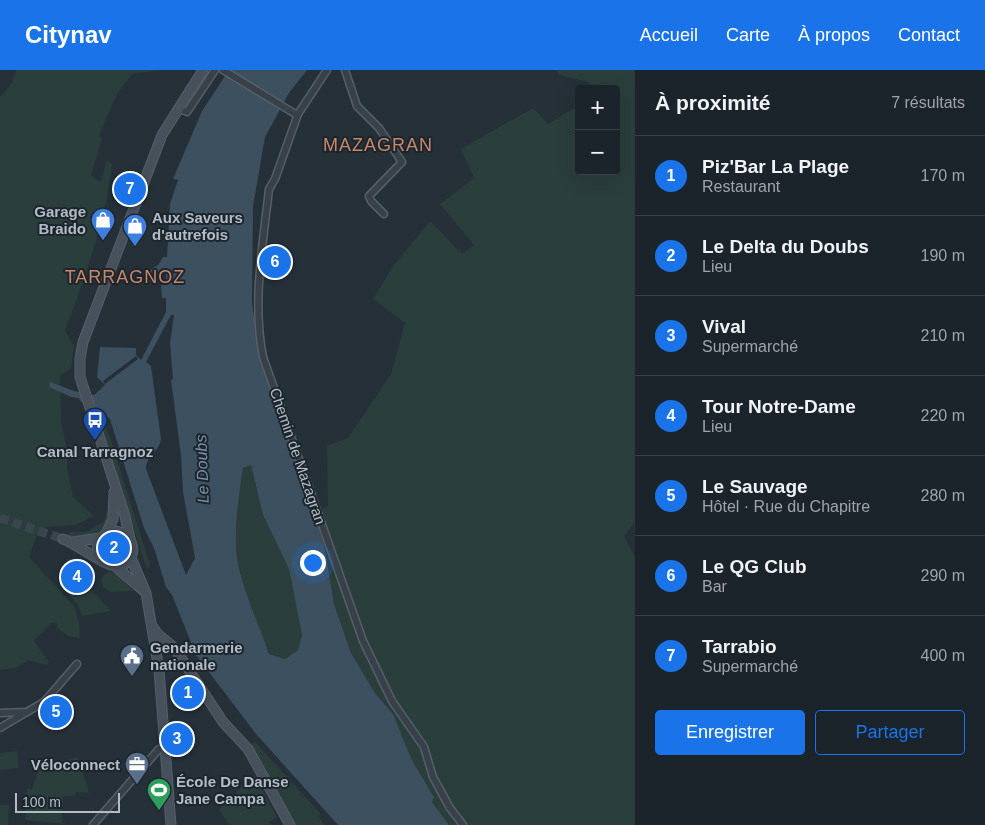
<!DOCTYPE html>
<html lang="fr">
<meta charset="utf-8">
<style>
body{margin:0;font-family:Helvetica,sans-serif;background:#293037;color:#f1f3f6}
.controls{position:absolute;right:15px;top:15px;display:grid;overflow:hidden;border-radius:5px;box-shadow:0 5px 20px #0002}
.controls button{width:45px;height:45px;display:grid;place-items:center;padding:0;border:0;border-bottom:1px solid #3a4147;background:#1c242b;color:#f1f3f6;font:25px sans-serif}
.scale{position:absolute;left:15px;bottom:12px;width:105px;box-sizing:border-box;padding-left:5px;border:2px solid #b3bcc5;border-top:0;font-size:14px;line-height:18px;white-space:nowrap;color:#b3bcc5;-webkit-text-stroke:4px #1d262e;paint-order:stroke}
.you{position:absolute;left:312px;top:492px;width:18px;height:18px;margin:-12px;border:4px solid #fff;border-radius:50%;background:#1a73e8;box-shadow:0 0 0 8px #1a73e833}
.badge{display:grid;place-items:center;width:32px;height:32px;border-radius:50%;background:#1a73e8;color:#fff;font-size:16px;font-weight:700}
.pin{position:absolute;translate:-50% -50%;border:2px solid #fff;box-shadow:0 1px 5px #0006}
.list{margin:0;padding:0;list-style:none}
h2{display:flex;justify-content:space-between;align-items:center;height:65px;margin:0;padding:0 20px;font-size:21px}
h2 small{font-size:16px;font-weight:400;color:#a0a4a9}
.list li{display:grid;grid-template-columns:32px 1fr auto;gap:15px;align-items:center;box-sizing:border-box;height:80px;padding:0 20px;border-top:1px solid #3a4147}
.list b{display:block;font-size:19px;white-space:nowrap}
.list p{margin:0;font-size:16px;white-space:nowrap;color:#a0a4a9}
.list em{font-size:16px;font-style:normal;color:#a0a4a9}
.actions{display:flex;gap:10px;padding:15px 20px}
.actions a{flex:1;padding:11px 0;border:1px solid #1a73e8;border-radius:5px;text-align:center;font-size:18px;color:#1a73e8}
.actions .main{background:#1a73e8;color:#fff}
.map{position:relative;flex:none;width:635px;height:755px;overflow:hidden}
header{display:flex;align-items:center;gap:30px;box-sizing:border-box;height:70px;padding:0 25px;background:#1a73e8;color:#fff}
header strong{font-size:24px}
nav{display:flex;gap:28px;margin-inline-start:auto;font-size:18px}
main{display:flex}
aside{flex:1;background:#1c242b}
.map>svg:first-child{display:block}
</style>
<header>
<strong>Citynav</strong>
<nav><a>Accueil</a><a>Carte</a><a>À propos</a><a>Contact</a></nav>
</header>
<main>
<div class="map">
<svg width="635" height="755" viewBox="0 0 635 755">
<rect width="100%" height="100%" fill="#253039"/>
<g fill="#2a3e3c">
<path d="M16 0H161L132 4 117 24 99 65 102 69 91 105 101 112 106 91 112 94C106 152 85 207 65 261L74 276 71 298 60 306 61 353 67 380V398L73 427 94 446 76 455 46 457 36 468 29 487 74 536 79 552 80 568 68 566 57 558V553H51L34 571 49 592 47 595 29 590 16 598 0 600V27L12 13Z"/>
<path d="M557 0H635V452L624 466 635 487V755H449L432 732 434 726 412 690 393 644 375 623 351 583 334 534 324 474 313 441 328 437 327 376 348 368 391 304 405 253 373 229 392 198 430 151 462 184 474 175 440 134 474 108 461 79 533 38 548 54 579 35V101H616V19H593L588 12 559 5Z"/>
<path d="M102 348 112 373 150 495 149 498 146 497 100 349Z"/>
<path d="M251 395 263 445 289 499 302 565 298 580 285 589 269 584C258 551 238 511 236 478 235 451 239 424 243 398Z"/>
<path d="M106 441 109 442 105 456C94 466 82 470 68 466L69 462H87L105 450Z"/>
<path d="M80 488 97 503 91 520 111 541 82 546 78 535 59 514 71 510 76 514 82 512 83 503 66 489Z"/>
<path d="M109 501 124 508 123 510 134 521 110 522 103 517 101 508Z"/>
<path d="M255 672 301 722 299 726 302 723 321 744 318 746 325 755H295L251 675Z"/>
<path d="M17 681 19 698 0 700V683Z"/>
<path d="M78 687 89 723 76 722 75 726H63L62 753 75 755 25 750 27 718 32 719 40 696Z"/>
<path d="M255 706 277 747 269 752 271 755H230L219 740 248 711Z"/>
<path d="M0 735H9L8 755H0Z"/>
</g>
<path fill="#3c5060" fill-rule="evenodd" d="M229 0H307L289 23 265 67 253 136 252 233 258 271 278 340 324 474 334 534 351 583 375 623 393 644 412 690 434 727 432 732 449 755H338L256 664 196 585 172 525 166 517 154 478 144 458 110 349 99 339 80 331 79 328 71 327 49 317 50 312 74 321 94 325 105 315 97 307 100 277 136 278V285L141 290 166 242V228H162L161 215H166V201H163L150 212 143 205 158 195 163 187H167L170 134 178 110 173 109 202 41ZM171 245H174L170 273 173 309 171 310 181 385 183 422 195 488 186 505 146 399C146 385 160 381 161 369L151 296 146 292ZM251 395 263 445 289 499 302 565 298 580 285 589 269 584C258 551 238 511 236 478 235 451 239 424 243 398Z"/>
<path fill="#253039" d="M136 286 138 289 105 314 103 311Z"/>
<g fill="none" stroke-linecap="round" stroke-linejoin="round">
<path stroke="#3a454e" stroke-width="9" stroke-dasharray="9 4.5" stroke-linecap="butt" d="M0 448 63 469"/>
<defs>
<g id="street">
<path d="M223 0 297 45"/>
<path d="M327 0 298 44 275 109 269 119C263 174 252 232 263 287L363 571 392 631 424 677 433 707 450 738 463 755"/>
<path d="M345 0 357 36 379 58 402 92 369 126 371 131 384 144"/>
<path d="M178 38 187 42 215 0"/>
<path d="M0 643 27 642 44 632 77 594"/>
<path d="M0 658 27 642"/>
<path d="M93 755 159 679 165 677"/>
</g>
<g id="secondary">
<path d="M107 462 113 449 114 422"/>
<path d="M63 469C78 474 109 500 121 496 143 487 132 455 107 462L97 473 99 488"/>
<path d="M130 469 125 446 80 307V289L83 272 162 65 203 0"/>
<path d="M73 472 100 468"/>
<path d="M131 488 146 523 159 600 171 755"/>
<path d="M116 497 144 521"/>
<path d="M153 557C157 567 168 570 175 579L223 652 248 679 290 755"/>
</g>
</defs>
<use href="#street" stroke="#565f67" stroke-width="9"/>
<use href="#secondary" stroke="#565f67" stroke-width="11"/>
<use href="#street" stroke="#384149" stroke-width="6"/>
<use href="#secondary" stroke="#47515c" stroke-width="9"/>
</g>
<defs>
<symbol id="shop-pin" viewBox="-11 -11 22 30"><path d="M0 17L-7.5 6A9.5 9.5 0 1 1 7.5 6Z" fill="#3f7fe0" stroke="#1d262e"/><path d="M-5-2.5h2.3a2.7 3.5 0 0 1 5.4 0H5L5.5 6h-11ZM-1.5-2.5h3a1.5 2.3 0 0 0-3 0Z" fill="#fff"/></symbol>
<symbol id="bus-pin" viewBox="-11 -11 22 30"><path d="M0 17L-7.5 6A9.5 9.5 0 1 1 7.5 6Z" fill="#1a4fb4" stroke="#1d262e"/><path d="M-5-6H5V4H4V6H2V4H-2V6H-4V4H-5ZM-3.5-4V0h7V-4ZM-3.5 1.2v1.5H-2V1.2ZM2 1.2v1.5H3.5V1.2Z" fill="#fff"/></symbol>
<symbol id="civic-pin" viewBox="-11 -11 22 30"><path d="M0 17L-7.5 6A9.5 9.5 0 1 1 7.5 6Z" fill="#5c6f8a" stroke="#1d262e"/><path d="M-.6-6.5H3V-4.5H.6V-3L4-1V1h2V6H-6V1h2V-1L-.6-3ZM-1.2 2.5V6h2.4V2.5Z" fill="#fff"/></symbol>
<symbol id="office-pin" viewBox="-11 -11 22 30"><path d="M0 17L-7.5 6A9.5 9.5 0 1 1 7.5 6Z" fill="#5c6f8a" stroke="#1d262e"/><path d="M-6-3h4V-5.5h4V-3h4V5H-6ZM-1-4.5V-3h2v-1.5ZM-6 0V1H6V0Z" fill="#fff"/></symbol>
<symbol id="stadium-pin" viewBox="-11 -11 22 30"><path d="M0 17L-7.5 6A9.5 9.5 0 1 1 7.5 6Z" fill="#2e9e5b" stroke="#1d262e"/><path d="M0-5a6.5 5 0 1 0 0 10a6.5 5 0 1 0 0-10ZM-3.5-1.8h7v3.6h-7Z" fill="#fff"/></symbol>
</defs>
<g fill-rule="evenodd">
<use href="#shop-pin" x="89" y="136" width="28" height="38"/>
<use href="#shop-pin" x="121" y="142" width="28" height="38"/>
<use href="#bus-pin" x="81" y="336" width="28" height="38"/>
<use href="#civic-pin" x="118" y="572" width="28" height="38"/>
<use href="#office-pin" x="123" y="680" width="28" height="38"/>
<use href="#stadium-pin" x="145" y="706" width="28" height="38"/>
</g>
<g text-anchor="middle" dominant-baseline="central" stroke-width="4" stroke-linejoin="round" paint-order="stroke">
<g font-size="15" font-weight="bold" fill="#b3bcc5" stroke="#1d262e" text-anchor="start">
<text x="86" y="141" text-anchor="end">Garage<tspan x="86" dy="17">Braido</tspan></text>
<text x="152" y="147">Aux Saveurs<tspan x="152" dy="17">d'autrefois</tspan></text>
<text x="95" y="381" text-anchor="middle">Canal Tarragnoz</text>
<text x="150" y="577">Gendarmerie<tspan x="150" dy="17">nationale</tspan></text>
<text x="120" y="694" text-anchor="end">Véloconnect</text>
<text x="176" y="711">École De Danse<tspan x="176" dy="17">Jane Campa</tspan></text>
</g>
<g font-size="15" fill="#b3bcc5" stroke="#1d262e">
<text transform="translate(298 386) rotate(71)">Chemin de Mazagran</text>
</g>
<g font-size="16" font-style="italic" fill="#7791a6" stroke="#1d262e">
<text transform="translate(202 399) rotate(-92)">Le Doubs</text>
</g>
<g font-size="18" letter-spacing="1" fill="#c9876a" stroke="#1d262e">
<text x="378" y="75">MAZAGRAN</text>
<text x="125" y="207">TARRAGNOZ</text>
</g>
</g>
</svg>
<div class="controls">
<button>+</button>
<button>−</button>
</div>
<div class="scale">100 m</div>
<div class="you"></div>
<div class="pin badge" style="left:188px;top:623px">1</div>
<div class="pin badge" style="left:114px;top:478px">2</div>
<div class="pin badge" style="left:177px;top:669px">3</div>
<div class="pin badge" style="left:77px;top:507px">4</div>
<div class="pin badge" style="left:56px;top:642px">5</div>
<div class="pin badge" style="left:275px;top:192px">6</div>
<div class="pin badge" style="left:130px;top:119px">7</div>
</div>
<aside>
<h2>À proximité<small>7 résultats</small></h2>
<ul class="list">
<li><span class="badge">1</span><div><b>Piz'Bar La Plage</b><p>Restaurant</p></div><em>170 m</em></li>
<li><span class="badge">2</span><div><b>Le Delta du Doubs</b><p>Lieu</p></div><em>190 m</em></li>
<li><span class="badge">3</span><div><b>Vival</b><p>Supermarché</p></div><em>210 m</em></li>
<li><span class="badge">4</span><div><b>Tour Notre-Dame</b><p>Lieu</p></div><em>220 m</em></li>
<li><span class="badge">5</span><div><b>Le Sauvage</b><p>Hôtel · Rue du Chapitre</p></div><em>280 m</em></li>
<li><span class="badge">6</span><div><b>Le QG Club</b><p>Bar</p></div><em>290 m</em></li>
<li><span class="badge">7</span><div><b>Tarrabio</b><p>Supermarché</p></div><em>400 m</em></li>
</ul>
<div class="actions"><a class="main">Enregistrer</a><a>Partager</a></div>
</aside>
</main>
